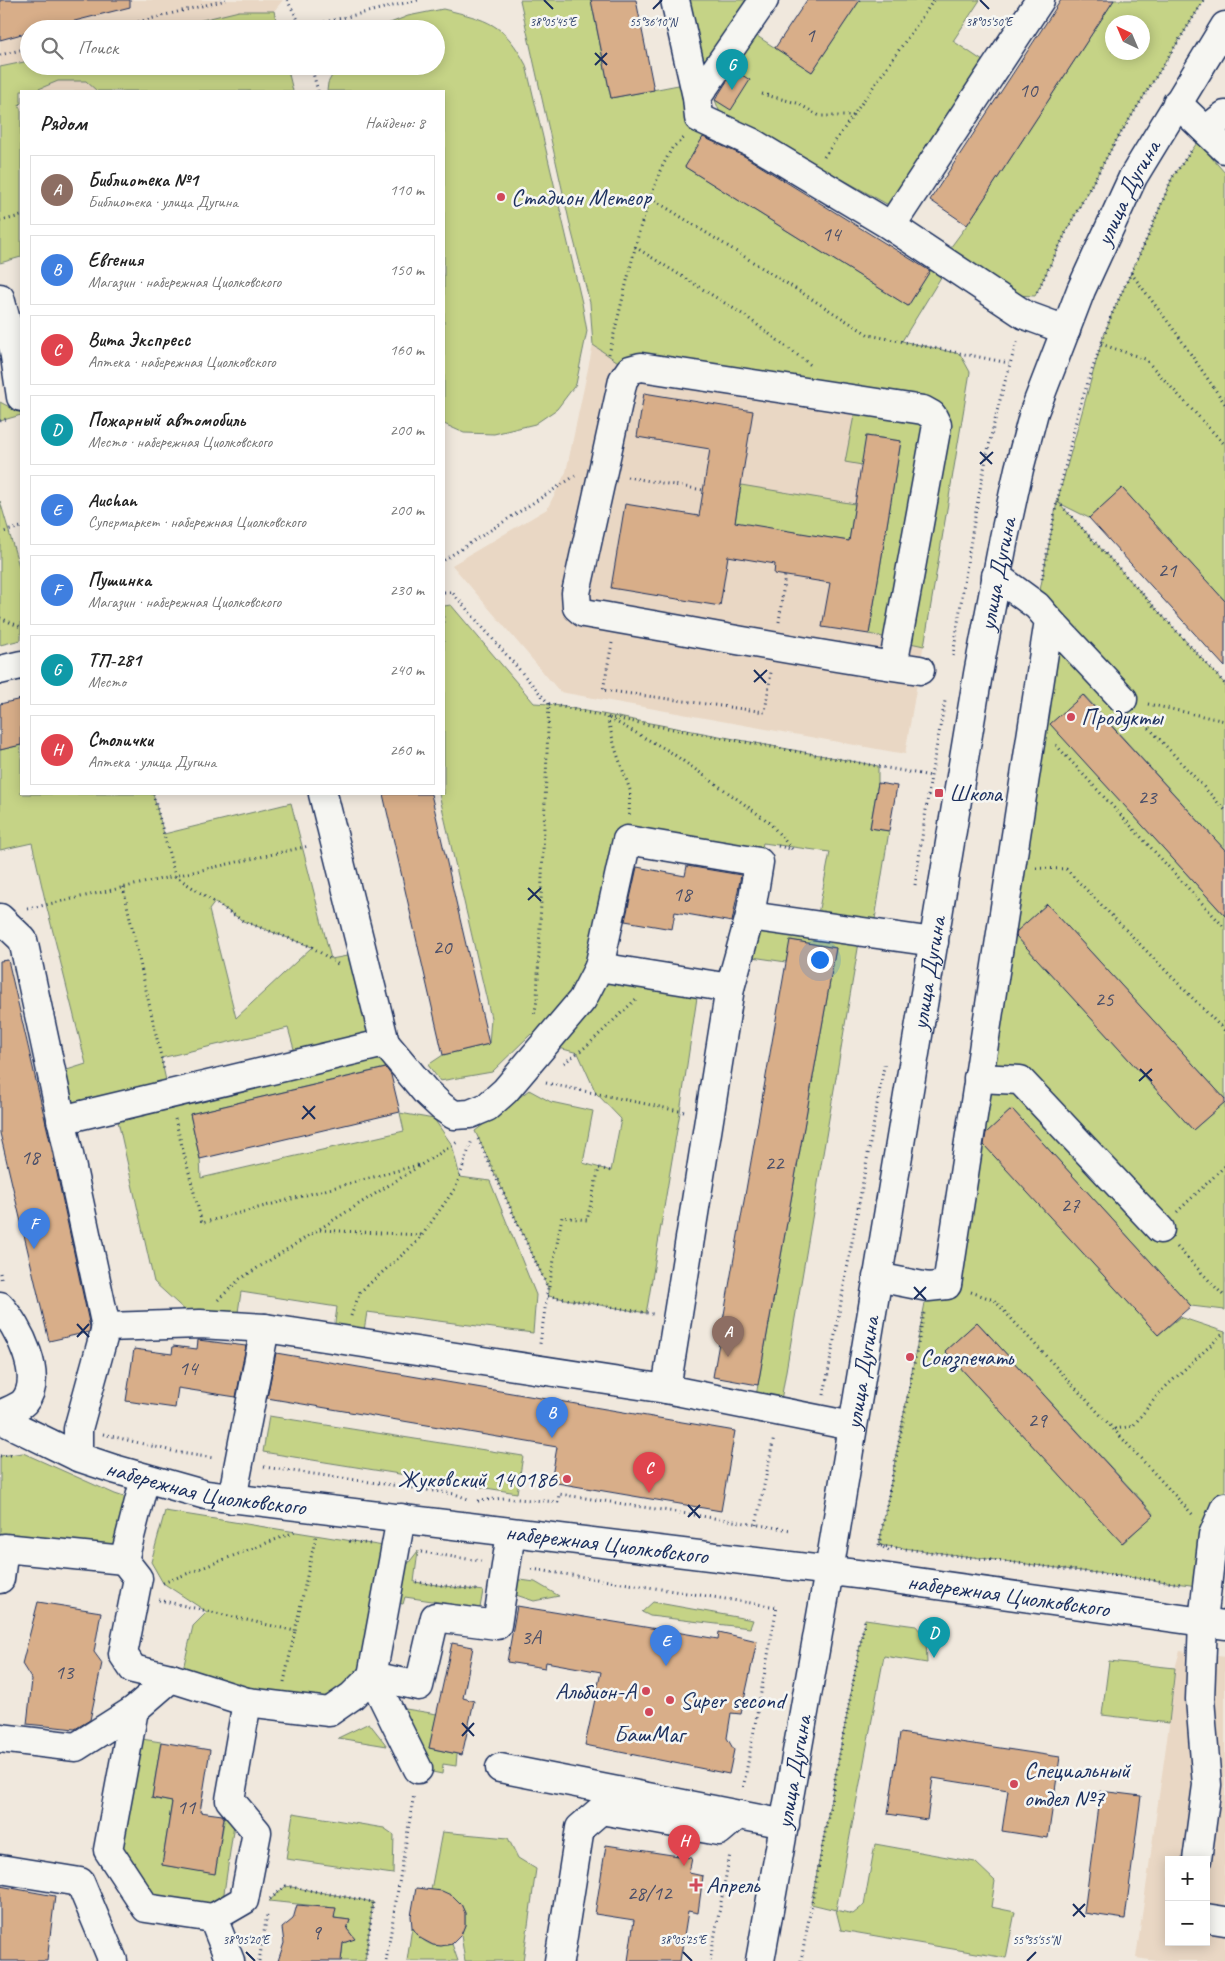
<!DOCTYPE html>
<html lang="ru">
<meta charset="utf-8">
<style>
body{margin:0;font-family:Caveat,sans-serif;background:#f2f2f2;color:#222}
.controls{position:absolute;right:15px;bottom:15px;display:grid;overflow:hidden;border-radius:0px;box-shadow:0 2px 12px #0003}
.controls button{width:45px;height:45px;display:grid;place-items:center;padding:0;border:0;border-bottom:1px solid #e0e0e0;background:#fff;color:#222;font:25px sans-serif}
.compass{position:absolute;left:1105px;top:15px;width:45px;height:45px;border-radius:50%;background:#fff;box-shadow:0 2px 12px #0003;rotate:316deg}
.you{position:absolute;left:819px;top:959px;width:18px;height:18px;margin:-12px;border:4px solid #fff;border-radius:50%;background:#1a73e8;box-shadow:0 0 0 8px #1a73e833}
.badge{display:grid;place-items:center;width:32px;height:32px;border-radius:50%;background:#1a73e8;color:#fff;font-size:16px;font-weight:700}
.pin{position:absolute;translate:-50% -41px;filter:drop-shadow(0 1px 2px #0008)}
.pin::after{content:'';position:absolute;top:26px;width:18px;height:15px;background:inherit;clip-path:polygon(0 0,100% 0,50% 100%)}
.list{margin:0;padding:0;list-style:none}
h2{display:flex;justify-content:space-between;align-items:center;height:65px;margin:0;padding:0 20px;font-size:21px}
h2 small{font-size:16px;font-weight:400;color:#767676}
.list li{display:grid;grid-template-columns:32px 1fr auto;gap:15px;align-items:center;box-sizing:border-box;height:70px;margin:0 10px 10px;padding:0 10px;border:1px solid #e0e0e0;border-radius:0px}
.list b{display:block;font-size:19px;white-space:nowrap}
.list p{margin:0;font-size:16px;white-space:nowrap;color:#767676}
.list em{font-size:16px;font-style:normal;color:#767676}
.icon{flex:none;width:28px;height:28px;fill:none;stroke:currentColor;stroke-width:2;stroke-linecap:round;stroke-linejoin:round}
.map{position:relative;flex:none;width:1225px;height:1961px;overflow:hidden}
.search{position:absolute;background:#fff;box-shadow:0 2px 12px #0003;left:20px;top:20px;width:425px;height:55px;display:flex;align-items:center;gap:12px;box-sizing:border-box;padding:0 18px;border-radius:28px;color:#767676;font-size:19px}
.panel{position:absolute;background:#fff;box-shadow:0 2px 12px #0003;left:20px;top:90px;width:425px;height:705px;border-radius:0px}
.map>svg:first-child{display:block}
</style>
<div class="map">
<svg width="1225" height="1961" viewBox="0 0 1225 1961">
<rect width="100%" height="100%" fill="#f0e8dd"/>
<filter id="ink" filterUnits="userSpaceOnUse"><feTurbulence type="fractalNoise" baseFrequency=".02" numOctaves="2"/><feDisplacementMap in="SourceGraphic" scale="10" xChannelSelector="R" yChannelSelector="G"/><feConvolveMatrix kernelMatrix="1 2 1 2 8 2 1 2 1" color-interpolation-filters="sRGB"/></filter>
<g filter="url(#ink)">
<g fill="#e9d7c4" fill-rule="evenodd">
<path d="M0 0H283L274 11 278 29H29V66H287L293 91H21V192L0 197Z"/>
<path d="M571 229 857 349 970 372 905 754 560 692 452 565 547 509 566 472 593 345 590 303Z"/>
<path d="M1180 1651 1225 1657V1961H1157L1136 1958 1170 1718 1175 1668ZM1169 1860H1206V1942H1169Z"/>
</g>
<g fill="#c5d386" stroke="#708172" fill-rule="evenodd">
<path d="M520 0H591L611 98 694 82 675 0H746L694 82 707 132 685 167 908 306 930 271 936 255 942 259 967 225 1114 0H1204L1114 144 1070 224 1035 296 993 294 949 264 902 341 960 354 970 372 924 646 869 634 901 441 867 436 862 465 845 462 857 400 630 370 593 345 590 303 571 229ZM1112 22H1142V52H1112Z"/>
<path d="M860 0H980L953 41 995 69 901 212 817 165 722 118 715 100 749 80 734 70 757 36 812 72Z"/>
<path d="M443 9C488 20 504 23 526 65L582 303 587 331 576 384 557 409 535 424 494 434 464 433 444 424V91H327L328 83 337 66H436V29H375L408 16Z"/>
<path d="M239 11H274L278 29H165Z"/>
<path d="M29 61V66H287L293 91H97L86 81H58L34 91H21V103L19 105 21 111V257L0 263V67Z"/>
<path d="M1214 119 1225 137 1211 157 1225 173V601L1122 488 1089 518 1059 503 1225 684V850L1084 695 1051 724 1225 916V1099L1047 904 1015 934 1193 1130 1225 1102V1310L1191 1306 1012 1109 980 1139 1158 1335 1180 1317 1225 1332V1507L1206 1587 879 1545 928 1287 946 1285 1049 620 1037 606 1057 502 1101 344 1111 316 1149 234 1172 178ZM977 1322 1154 1514 1123 1543 945 1351Z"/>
<path d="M0 402 21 413V415L0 421Z"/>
<path d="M741 485 855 504 849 541 735 523Z"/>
<path d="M0 501 21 573V640L0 645Z"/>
<path d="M451 605 534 703 549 704 878 766V783L870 828 889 831 873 932 861 931 779 1412 754 1407 836 948 791 940 786 962 739 955 750 916 816 924 830 852 763 843 759 862 628 840 600 966 699 984 680 1112 648 1303 646 1313 548 1296V1288L475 1131 529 1090 551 1102 593 1111 583 1163 611 1171 621 1119 596 1093 578 1053 544 1044 531 1034 492 1072 440 1081 428 1065 443 1055 489 1044 491 1018 439 794H444V606Z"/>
<path d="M21 745V794H153L164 834 291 803 331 959 363 953 389 1067 190 1114 200 1159 201 1178 404 1131 400 1113 434 1119 452 1145 460 1177 490 1181 536 1295 533 1333 367 1312 362 1343 333 1338 337 1307 241 1292 236 1326 200 1324 154 1282 118 1121 65 1133 51 1075 86 1064 46 904 32 843 0 850V750ZM215 902 243 921 312 947 236 1018 209 910ZM288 1028 298 1063 169 1094 161 1058Z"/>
<path d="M269 1416 523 1456 517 1493 263 1452Z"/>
<path d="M23 1453 115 1494 139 1502 124 1560 4 1548 0 1579V1456Z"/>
<path d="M165 1511 396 1548 372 1676 329 1712 183 1669 193 1626 207 1612 163 1583 151 1562Z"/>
<path d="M418 1551 414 1582 483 1591 480 1608 405 1597 403 1604 392 1602 395 1580Z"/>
<path d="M513 1579 535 1582 559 1596 534 1601 516 1595Z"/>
<path d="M653 1602 753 1620 750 1628 650 1616 642 1612Z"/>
<path d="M865 1619 916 1626 926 1638 927 1663 884 1656 836 1910 853 1914 864 1905 875 1844 975 1862 995 1881 991 1907 1015 1912 1006 1958 841 1930 836 1910 811 1904Z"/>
<path d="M1109 1661 1175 1668 1169 1723 1102 1715Z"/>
<path d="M387 1706 437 1714 429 1748 457 1754 456 1766 443 1764 442 1774 418 1769Z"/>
<path d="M369 1723 387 1746 338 1738Z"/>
<path d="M129 1737 161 1742 152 1798 172 1802 162 1865 215 1873 225 1816 235 1817 221 1914 146 1908 108 1850Z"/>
<path d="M293 1813 384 1828 394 1835 393 1874 286 1859Z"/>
<path d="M442 1832 508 1838 518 1858 536 1869 523 1961H465L461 1935 465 1925V1913L461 1904 431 1890Z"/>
<path d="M286 1886 373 1902 365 1961H341L343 1943 349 1941 351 1934 347 1929 350 1920 334 1918 335 1908 269 1901Z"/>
<path d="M412 1927C423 1943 432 1949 452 1944L458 1961H407Z"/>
</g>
<g fill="#d8ae89" stroke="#1b2f5e">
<path d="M0 0H130V7L43 29H29V32L0 40Z"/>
<path d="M591 0H636L654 90 611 98Z"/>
<path d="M807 0H860L812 72 775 48Z"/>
<path d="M1061 0H1114L967 225 930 200Z"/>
<path d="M734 70 750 80 731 110 715 100Z"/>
<path d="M703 137 744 156 930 271 908 306 685 167Z"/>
<path d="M644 393 753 411 735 522 849 541 866 436 901 441 869 634 822 627 830 583 774 574 775 564 728 556 720 606 611 588 625 504 699 516 710 449 637 437Z"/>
<path d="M1122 488 1225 601V667L1089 518Z"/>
<path d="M1083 695 1225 850V916L1050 724Z"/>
<path d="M21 699V745L0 750V704Z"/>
<path d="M878 783 897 786 889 831 870 828Z"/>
<path d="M383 794H431L489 1044 443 1055Z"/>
<path d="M687 866 741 875 732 922 675 912 672 929 625 921 637 867 685 876Z"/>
<path d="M1047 904 1225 1099V1102L1193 1130 1016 936 1017 931Z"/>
<path d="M790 940 836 948 758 1385 713 1377Z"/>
<path d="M8 960 50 1141 90 1327 89 1332 49 1341 0 1133V961Z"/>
<path d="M386 1068 391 1075 400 1112 200 1159 190 1114Z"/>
<path d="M1012 1109 1191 1306 1158 1335 984 1145 986 1133Z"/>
<path d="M977 1322 1154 1515 1122 1543 945 1351Z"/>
<path d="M198 1340 246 1346 236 1397 178 1388 175 1408 126 1401 134 1349 172 1354 173 1346 197 1349Z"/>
<path d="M276 1353 735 1431 721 1511 551 1482 557 1447 267 1398Z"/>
<path d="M38 1602 101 1612 94 1652 102 1663 90 1720 75 1729 27 1724 32 1680 22 1664Z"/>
<path d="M517 1606 718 1639 719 1632 757 1641 741 1714 731 1713 727 1738 734 1750 729 1774 585 1745 601 1672 546 1662 545 1668 507 1662Z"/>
<path d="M452 1643 473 1647 463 1698 474 1701 462 1755 429 1748Z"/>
<path d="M900 1733 1060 1757 1048 1838 1002 1831 1008 1790 933 1778 927 1820 888 1814Z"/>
<path d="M161 1742 210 1750 200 1812 222 1815 224 1818 215 1874 162 1865 172 1802 152 1798Z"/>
<path d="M1100 1791 1141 1796 1125 1919 1084 1913Z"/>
<path d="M606 1845 692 1858 689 1873 703 1876 698 1913 688 1911 680 1961H628L634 1920 595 1914Z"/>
<path d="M0 1886 55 1896 47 1961H0Z"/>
<path d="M416 1888 442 1891 453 1896 461 1904 465 1913V1925L461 1935 452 1944 441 1946 433 1945 420 1938 412 1927 411 1916Z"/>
<path d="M297 1905 336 1908 334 1918 350 1920 347 1929 355 1939 343 1943 341 1961H278L284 1943 282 1928 293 1919Z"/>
</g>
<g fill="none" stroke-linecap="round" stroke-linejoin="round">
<defs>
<g id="minor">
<path d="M675 0 697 97 764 0"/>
<path d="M697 97 699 118 751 142 891 226 1025 315 1066 330"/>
<path d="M1177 103 1225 149"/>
<path d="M1206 130 1225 115"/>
<path d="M891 226 1040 0"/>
<path d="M0 298 14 350 21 397"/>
<path d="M1049 620 1123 699"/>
<path d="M893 666 937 425 932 415 923 410 641 367 630 370 623 380 576 593 577 607 584 613C696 632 808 654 920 670"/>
<path d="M0 670 21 665"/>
<path d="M323 794 385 1043"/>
<path d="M0 918 23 940 106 1327"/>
<path d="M599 967 627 840 759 862 750 916"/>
<path d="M978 1078 1020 1080 1160 1229"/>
<path d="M61 1120 385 1043 425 1091 442 1107 454 1115 470 1114 487 1107 505 1091 582 1000 599 967 730 988"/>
<path d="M877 1277 928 1287 947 1285 1049 620 1037 606 996 576"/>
<path d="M0 1306C18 1326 45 1377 24 1402 18 1408 7 1411 0 1415"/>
<path d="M666 1389 730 988 750 916 934 942"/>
<path d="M78 1457V1429L106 1327 200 1324 265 1328 666 1389 852 1426"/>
<path d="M145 1478 124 1560 138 1578 123 1654 133 1669 171 1678 247 1702 329 1712 352 1696 372 1676 419 1686 435 1617 497 1625 511 1533"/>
<path d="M232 1499 265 1328"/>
<path d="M401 1518 372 1676 418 1769"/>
<path d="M0 1579 4 1548 124 1560"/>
<path d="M134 1710 108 1850 146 1908 213 1918 244 1900 257 1832 230 1800 247 1702"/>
<path d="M0 1738 76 1747 134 1710 171 1678"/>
<path d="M500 1768 785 1824"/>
<path d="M1197 1860 1207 1785 1200 1699 1203 1621 1213 1535 1225 1507"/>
<path d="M0 1869 80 1882 113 1961"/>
<path d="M213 1918 230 1961"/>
<path d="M1206 1918 1225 1921"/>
<path d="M559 1961 580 1828 601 1810 719 1831 738 1815"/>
<path id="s1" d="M760 1961 829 1571"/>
</g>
<g id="major">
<path id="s2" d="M0 1419 78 1457 114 1469 206 1495 873 1576 1225 1625"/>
<path id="s3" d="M829 1571 978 674 1004 538 1019 469 1034 412 1051 368 1081 290 1133 177 1225 26"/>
</g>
</defs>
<use href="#minor" stroke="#1b2f5e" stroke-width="31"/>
<use href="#major" stroke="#1b2f5e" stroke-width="31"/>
<g stroke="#1b2f5e" stroke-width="3" stroke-dasharray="1 4" stroke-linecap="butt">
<path d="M287 0 297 18 300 29"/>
<path d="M300 28 418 0"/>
<path d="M109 29 226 0"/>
<path d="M0 55 29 48"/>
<path d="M311 66 318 91"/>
<path d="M762 94 797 103 820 116H853"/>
<path d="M824 157 934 0"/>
<path d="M651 198 869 335 1009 363"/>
<path d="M0 221 21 216"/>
<path d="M635 247 744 315 812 366"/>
<path d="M1131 273 1177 334 1225 404"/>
<path d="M1037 292 1070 224 1114 144 1204 0"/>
<path d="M1101 344 1145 359 1225 445"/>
<path d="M609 354 640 228 660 171 672 148 684 138"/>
<path d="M0 421 9 418"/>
<path d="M627 477 703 490"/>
<path d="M1058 502 1225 684"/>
<path d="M0 533 21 527"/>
<path d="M444 560 575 476"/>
<path d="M1042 579 1057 502 1079 408 1111 316 1149 234 1172 178 1191 151"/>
<path d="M444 592H452L549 704 537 1000 534 1016"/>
<path d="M0 618 21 627"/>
<path d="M779 622 785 575"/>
<path d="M612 643 603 690 765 712 771 672"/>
<path d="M953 656C969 550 984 441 1018 339"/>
<path d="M549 704 607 717 616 751 630 790 629 815"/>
<path d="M1148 704 1225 721"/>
<path d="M1139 717 1225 810"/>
<path d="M1056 745 1225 928"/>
<path d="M153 794 175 876 243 921 312 947 339 965"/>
<path d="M778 846 791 849"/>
<path d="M792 849 769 822 726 791 669 751 607 717 931 776"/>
<path d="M1036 868 1066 869 1225 1031"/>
<path d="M915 885 931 776 945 701"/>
<path d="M123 887 164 1070"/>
<path d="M27 909 309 846"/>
<path d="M1221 1026 1225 1022"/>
<path d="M564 1063 588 1045 636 999"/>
<path d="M546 1083 684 1112"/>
<path d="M175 1119 202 1223 418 1165"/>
<path d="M478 1139 548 1288 540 1344"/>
<path d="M1177 1212 1225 1166"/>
<path d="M320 1230 421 1235"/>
<path d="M1177 1247 1225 1297"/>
<path d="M0 1273 2 1282"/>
<path d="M549 1287 562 1217 587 1220 599 1168 611 1171"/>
<path d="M971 1292 994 1300 1194 1516"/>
<path d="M548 1296 653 1314"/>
<path d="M218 1300 240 1279 459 1141"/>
<path d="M351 1316 360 1292 418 1241 456 1187 472 1140"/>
<path d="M824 1395 885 1061"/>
<path d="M1115 1429 1133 1426 1160 1392 1225 1332"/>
<path d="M103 1434 180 1453 214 1458"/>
<path d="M0 1456 12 1455"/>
<path d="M264 1467 455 1494 468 1499"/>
<path d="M478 1501 504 1498 558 1502 559 1494 791 1530"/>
<path d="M756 1525 774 1437"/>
<path d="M349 1541 370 1544"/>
<path d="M879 1545 924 1313"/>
<path d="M879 1545 890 1551"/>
<path d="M881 1546 1182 1584"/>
<path d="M421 1552 481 1561"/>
<path d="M532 1569 777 1607 743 1789"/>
<path d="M416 1582 477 1590"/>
<path d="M163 1583 295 1532"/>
<path d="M159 1600 295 1631 316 1535"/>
<path d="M284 1682 295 1631"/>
<path d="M270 1899 286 1886 373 1902 365 1961"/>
<path d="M259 1961 267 1915"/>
<path d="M386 1961 414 1794"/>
<path d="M710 1961 730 1854"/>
<path d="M801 1961 865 1619"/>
</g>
<use href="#minor" stroke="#f6f6f2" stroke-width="28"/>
<use href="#major" stroke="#f6f6f2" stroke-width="28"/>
</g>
</g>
<path fill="none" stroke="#1b2f5e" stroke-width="2" d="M544 0 553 9M980 0 989 9M653 9 662 0M595 53 607 65M595 65 607 53M980 452 992 464M980 464 993 452M754 670 766 683M754 682 767 670M528 888 541 901M528 900 541 888M1140 1069 1152 1081M1139 1081 1152 1069M303 1106 315 1119M302 1119 315 1106M914 1287 926 1300M914 1299 926 1287M77 1324 89 1337M77 1337 89 1324M688 1505 700 1518M688 1517 700 1505M462 1723 474 1736M462 1736 474 1723M1073 1904 1085 1917M1073 1916 1085 1904M246 1952 255 1961M683 1952 692 1961M1027 1961 1036 1952"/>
<g fill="#d1495b" stroke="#f6f6f2" stroke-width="2">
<circle cx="501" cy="197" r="5"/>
<circle cx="1071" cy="717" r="5"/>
<rect x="934" y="788" width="10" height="10" rx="2.5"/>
<circle cx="910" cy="1357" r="5"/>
<circle cx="567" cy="1479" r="5"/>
<circle cx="646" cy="1691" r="5"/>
<circle cx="670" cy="1700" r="5"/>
<circle cx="649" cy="1712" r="5"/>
<circle cx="1014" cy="1784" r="5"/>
<path d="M693.5 1877.5h5v5h5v5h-5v5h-5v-5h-5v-5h5z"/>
</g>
<g text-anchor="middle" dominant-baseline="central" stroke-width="5" stroke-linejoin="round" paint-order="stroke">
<g font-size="21" fill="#4a4f69">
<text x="810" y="35">1</text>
<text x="1028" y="90">10</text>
<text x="831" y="234">14</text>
<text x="1167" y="570">21</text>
<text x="1147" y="797">23</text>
<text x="682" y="894">18</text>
<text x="442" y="947">20</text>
<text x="1104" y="999">25</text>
<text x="30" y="1157">18</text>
<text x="774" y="1163">22</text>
<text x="1070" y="1205">27</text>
<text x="188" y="1368">14</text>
<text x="1037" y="1420">29</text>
<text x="531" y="1637">3А</text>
<text x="64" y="1672">13</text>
<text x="186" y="1807">11</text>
<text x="649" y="1893">28/12</text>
<text x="316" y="1932">9</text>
</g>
<g font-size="24" fill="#1b2f5e" stroke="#f6f6f2">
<text stroke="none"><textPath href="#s3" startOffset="1416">улица Дугина</textPath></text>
<text stroke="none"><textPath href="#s3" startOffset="1011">улица Дугина</textPath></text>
<text stroke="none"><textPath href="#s3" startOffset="606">улица Дугина</textPath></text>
<text stroke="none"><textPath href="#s3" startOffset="201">улица Дугина</textPath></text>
<text stroke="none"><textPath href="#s2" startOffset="219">набережная Циолковского</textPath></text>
<text stroke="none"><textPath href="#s2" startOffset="624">набережная Циолковского</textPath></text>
<text stroke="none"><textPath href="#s2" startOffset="1029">набережная Циолковского</textPath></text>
<text stroke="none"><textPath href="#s1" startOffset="192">улица Дугина</textPath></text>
</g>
<g font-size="24" fill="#1b2f5e" stroke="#f6f6f2" text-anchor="start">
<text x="511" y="197">Стадион Метеор</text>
<text x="1081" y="717">Продукты</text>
<text x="949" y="793">Школа</text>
<text x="920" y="1357">Союзпечать</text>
<text x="557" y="1479" text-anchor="end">Жуковский 140186</text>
<text x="636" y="1691" text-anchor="end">Альбион-А</text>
<text x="680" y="1700">Super second</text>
<text x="649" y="1734" text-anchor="middle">БашМаг</text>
<text x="1024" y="1770">Специальный<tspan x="1024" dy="28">отдел №7</tspan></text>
<text x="706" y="1885">Апрель</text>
</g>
</g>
<g font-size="12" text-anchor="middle" fill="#1b2f5e" stroke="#f6f6f2" stroke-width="5" stroke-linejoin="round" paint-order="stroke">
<text x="653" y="26">55°36'10"N</text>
<text x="553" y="26">38°05'45"E</text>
<text x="989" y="26">38°05'50"E</text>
<text x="246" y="1944">38°05'20"E</text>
<text x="683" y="1944">38°05'25"E</text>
<text x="1036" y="1944">55°35'55"N</text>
</g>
</svg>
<div class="controls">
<button>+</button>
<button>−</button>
</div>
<svg class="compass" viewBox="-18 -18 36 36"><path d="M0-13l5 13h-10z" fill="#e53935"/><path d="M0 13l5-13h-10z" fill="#767676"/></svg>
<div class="you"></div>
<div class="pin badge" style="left:728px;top:1357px;background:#8d6e63">A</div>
<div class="pin badge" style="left:552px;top:1438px;background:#3f7fe0">B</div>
<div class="pin badge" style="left:649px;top:1493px;background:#e0444e">C</div>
<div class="pin badge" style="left:934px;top:1658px;background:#0f9aa8">D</div>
<div class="pin badge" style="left:666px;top:1666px;background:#3f7fe0">E</div>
<div class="pin badge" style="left:34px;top:1249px;background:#3f7fe0">F</div>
<div class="pin badge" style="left:732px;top:90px;background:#0f9aa8">G</div>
<div class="pin badge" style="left:684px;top:1866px;background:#e0444e">H</div>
<div class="search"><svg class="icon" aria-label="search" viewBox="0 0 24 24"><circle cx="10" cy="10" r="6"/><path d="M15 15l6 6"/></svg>Поиск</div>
<section class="panel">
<h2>Рядом<small>Найдено: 8</small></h2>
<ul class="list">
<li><span class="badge" style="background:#8d6e63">A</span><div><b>Библиотека №1</b><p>Библиотека · улица Дугина</p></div><em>110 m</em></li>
<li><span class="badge" style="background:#3f7fe0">B</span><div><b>Евгения</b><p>Магазин · набережная Циолковского</p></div><em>150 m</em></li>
<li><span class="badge" style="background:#e0444e">C</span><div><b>Вита Экспресс</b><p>Аптека · набережная Циолковского</p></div><em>160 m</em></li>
<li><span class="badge" style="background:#0f9aa8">D</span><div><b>Пожарный автомобиль</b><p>Место · набережная Циолковского</p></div><em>200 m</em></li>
<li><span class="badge" style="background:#3f7fe0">E</span><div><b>Auchan</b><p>Супермаркет · набережная Циолковского</p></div><em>200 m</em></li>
<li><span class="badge" style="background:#3f7fe0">F</span><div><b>Пушинка</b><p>Магазин · набережная Циолковского</p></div><em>230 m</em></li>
<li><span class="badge" style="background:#0f9aa8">G</span><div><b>ТП-281</b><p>Место</p></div><em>240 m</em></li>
<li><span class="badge" style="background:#e0444e">H</span><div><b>Столички</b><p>Аптека · улица Дугина</p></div><em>260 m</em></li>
</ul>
</section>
</div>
